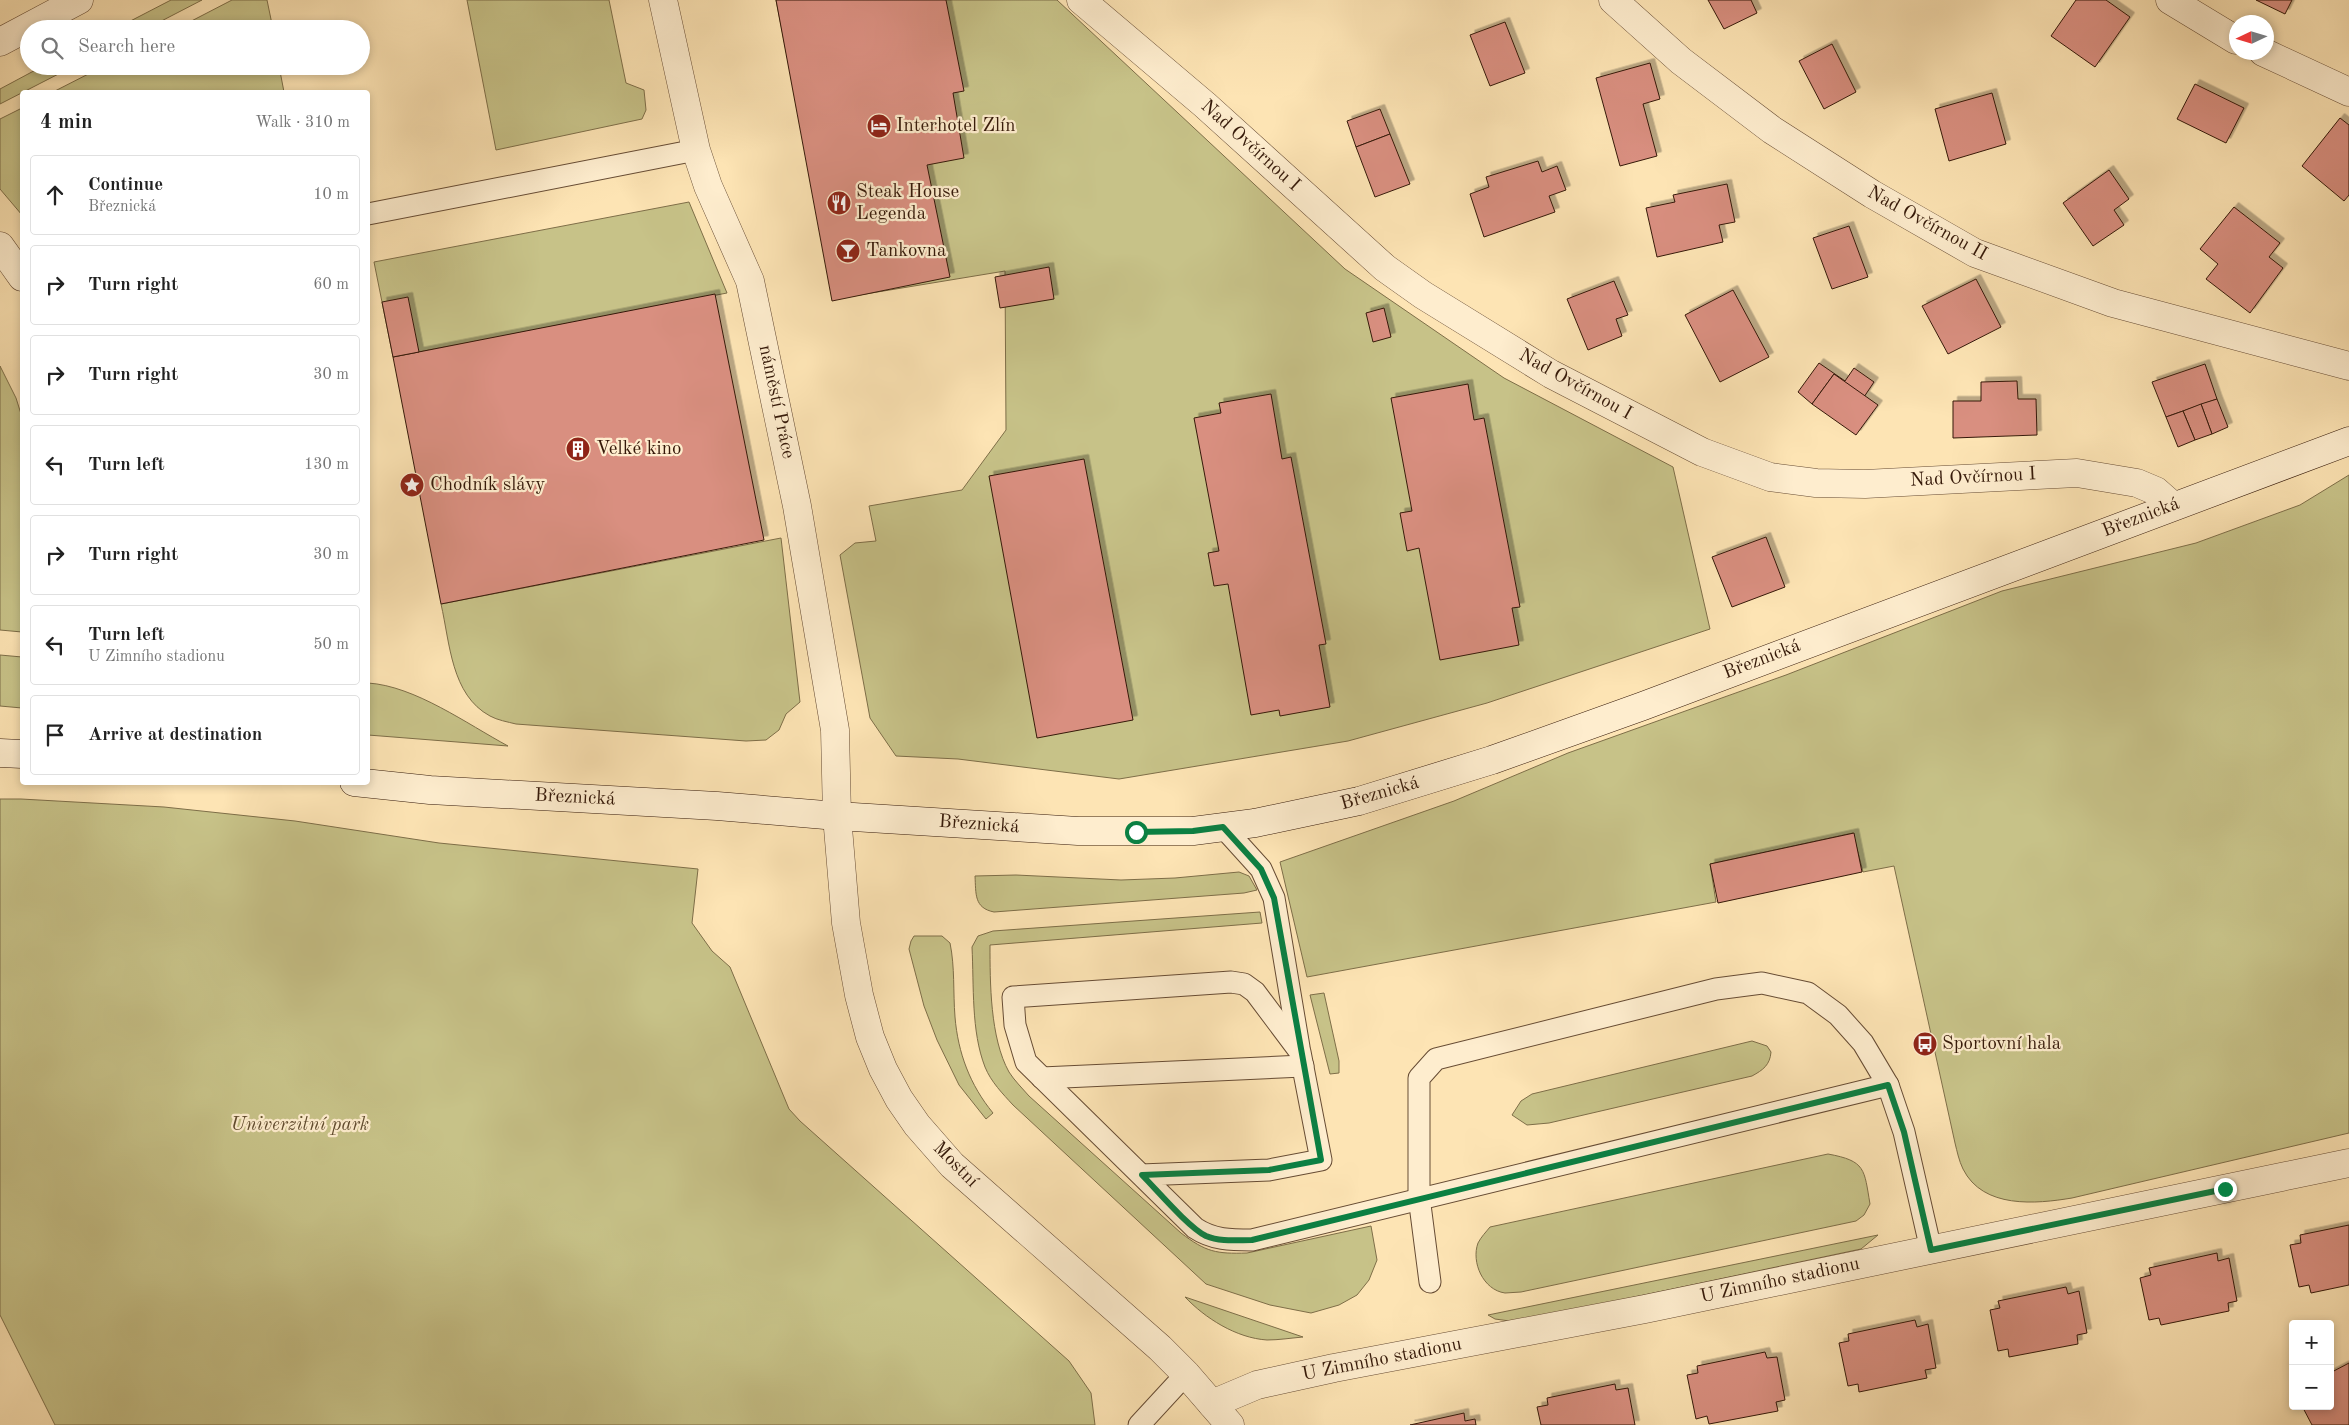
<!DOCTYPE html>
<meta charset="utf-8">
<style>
body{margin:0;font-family:"Old Standard TT",serif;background:#f6f6f6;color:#222}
.controls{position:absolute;right:15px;bottom:15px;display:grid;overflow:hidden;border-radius:5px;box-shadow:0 2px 8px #0003}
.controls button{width:45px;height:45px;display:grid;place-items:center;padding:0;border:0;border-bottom:1px solid #e0e0e0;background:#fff;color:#222;font:25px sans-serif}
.compass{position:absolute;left:2229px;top:15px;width:45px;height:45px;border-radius:50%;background:#fff;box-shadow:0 2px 8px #0003;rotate:266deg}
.stop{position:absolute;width:15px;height:15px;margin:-11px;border:4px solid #0b8043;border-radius:50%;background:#fff}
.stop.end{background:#0b8043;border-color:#fff;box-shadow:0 1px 5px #0008}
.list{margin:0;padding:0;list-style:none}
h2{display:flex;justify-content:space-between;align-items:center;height:65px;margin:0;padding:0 20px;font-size:21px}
h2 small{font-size:16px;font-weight:400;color:#767676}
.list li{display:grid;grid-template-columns:32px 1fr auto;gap:15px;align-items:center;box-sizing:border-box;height:80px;margin:0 10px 10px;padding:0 10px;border:1px solid #e0e0e0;border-radius:5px}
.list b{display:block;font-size:19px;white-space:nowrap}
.list p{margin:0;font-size:16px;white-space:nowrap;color:#767676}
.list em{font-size:16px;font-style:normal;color:#767676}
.icon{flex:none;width:28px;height:28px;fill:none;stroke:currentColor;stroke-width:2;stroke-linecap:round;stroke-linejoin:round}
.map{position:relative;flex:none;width:2349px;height:1425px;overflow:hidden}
.search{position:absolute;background:#fff;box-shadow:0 2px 8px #0003;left:20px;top:20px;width:350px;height:55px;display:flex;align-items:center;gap:12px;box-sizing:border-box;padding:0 18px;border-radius:28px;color:#767676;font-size:19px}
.panel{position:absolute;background:#fff;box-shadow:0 2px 8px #0003;left:20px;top:90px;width:350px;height:695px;border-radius:5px}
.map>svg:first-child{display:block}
</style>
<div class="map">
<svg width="2349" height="1425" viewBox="0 0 2349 1425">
<defs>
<filter id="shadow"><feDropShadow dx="4.5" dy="-4.5" stdDeviation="0" flood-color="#0004"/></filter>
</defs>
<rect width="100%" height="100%" fill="#fde4b4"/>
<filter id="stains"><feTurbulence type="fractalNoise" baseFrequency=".004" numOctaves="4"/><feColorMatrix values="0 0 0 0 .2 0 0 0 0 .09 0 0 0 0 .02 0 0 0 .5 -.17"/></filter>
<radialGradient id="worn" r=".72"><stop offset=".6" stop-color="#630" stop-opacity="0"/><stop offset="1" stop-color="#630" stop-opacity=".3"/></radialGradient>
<g fill="#c7c288" stroke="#7e6e48">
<path d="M171 0H202L146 29H115Z"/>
<path d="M232 0H267L273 29H176Z"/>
<path d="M467 0H609L626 83 644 90 646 110 642 119 496 150Z"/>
<path d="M776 0H1057L1345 269 1504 378 1673 467 1710 629 1487 703 1348 741 1119 779 958 759 896 756 870 718 840 555 855 543 876 541 869 506 962 490 1006 430 1005 271 835 299Z"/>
<path d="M43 66H74L0 104V89Z"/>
<path d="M104 66H279L284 92H53Z"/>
<path d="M22 108V215L0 189V119Z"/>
<path d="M689 202 727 293 393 357 374 262Z"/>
<path d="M0 366 16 398 22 417V632L0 630Z"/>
<path d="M2349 475V1133L2072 1198C2036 1204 1983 1209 1963 1169 1959 1161 1957 1151 1955 1143L1894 866 1863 872 1853 833 1710 864 1716 902 1307 977 1280 862 1454 801 1568 753 1786 675 2002 591 2196 543 2300 505Z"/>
<path d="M781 538 800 702 786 714 779 730 766 740 746 741 516 724C508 722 497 720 490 716 451 695 450 643 441 604Z"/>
<path d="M0 655 22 657V708L0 706Z"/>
<path d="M368 683C415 686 467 724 508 746L368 735Z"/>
<path d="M0 799H21L164 807 295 821 439 843 698 869 692 923 712 951 730 967 789 1109 800 1121 1069 1361 1091 1393 1095 1425H55L0 1315Z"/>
<path d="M1239 872 1249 876 1257 890 1244 893 994 912C974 908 976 894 975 876L1016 875 1121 880 1175 878Z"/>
<path d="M1260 912 1262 923 990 945C990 982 990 1038 1009 1072 1014 1080 1022 1088 1029 1096L1181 1233C1206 1252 1216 1254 1247 1253L1371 1226 1377 1260 1369 1280 1357 1295 1339 1305 1311 1313 1270 1305 1206 1284 1013 1105C1003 1094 991 1082 985 1067 971 1031 974 986 972 947L978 936 993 931Z"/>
<path d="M914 936H942L950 943C955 967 953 992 955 1017 958 1053 970 1085 993 1113L986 1119 959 1085 937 1040 924 1006 909 949 911 941Z"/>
<path d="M1324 993 1339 1061V1073L1330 1074 1310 995Z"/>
<path d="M1752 1041 1767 1046 1771 1052C1770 1065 1763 1070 1752 1076L1549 1123 1527 1125 1512 1115 1521 1101 1532 1094Z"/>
<path d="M1828 1154C1866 1161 1864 1169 1870 1204L1864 1215 1856 1221 1521 1292C1516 1292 1510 1293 1505 1293 1483 1290 1471 1262 1478 1243 1481 1237 1486 1232 1490 1227Z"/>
<path d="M1878 1235 1861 1249 1517 1322 1495 1319 1488 1315Z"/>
<path d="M1185 1297 1303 1337C1291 1338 1279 1340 1267 1340 1236 1338 1205 1318 1185 1297Z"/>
</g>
<g fill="#d98f80" stroke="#351909" filter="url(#shadow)">
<path d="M776 0H946L964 91 953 93 964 158 927 165 950 277 832 301Z"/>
<path d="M1708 0H1751L1757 13 1724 29Z"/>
<path d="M2076 0H2106L2130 17 2095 67 2051 36Z"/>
<path d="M2256 0H2292L2285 14Z"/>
<path d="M1505 22 1525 73 1490 86 1470 35Z"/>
<path d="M1832 44 1856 92 1824 109 1799 61Z"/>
<path d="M1650 63 1660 99 1643 104 1657 156 1620 166 1596 78Z"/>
<path d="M2195 84 2244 108 2226 143 2177 119Z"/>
<path d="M1992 93 2006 144 1949 161 1935 109Z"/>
<path d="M1380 109 1390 134 1356 147 1347 121Z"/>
<path d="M2340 118 2349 125V195L2344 201 2302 166Z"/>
<path d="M1390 134 1410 184 1375 197 1356 147Z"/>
<path d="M1538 161 1542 172 1557 166 1566 190 1549 196 1555 212 1484 237 1470 194 1489 187 1486 177Z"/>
<path d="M2109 170 2129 199 2114 210 2124 225 2093 246 2063 203Z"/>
<path d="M1727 184 1735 222 1719 225 1723 242 1657 257 1646 208 1675 202 1673 195Z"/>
<path d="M2234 207 2280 243 2269 257 2283 268 2250 313 2206 279 2218 264 2200 249Z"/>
<path d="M1849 226 1868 277 1832 289 1813 238Z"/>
<path d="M1049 267 1054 299 1000 308 995 277Z"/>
<path d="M1976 279 2001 327 1948 354 1922 306Z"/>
<path d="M1614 281 1628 315 1616 319 1622 336 1588 350 1567 299Z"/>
<path d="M1733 290 1769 357 1720 382 1685 315Z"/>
<path d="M715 294 764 540 441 604 393 357Z"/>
<path d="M408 297 419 352 393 357 382 302Z"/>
<path d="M1384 308 1391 337 1373 342 1366 313Z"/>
<path d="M1819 363 1845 381 1854 368 1874 382 1864 397 1834 374 1812 404 1798 392Z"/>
<path d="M2205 364 2217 399 2166 417 2152 382Z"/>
<path d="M1834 374 1878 405 1856 435 1812 404Z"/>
<path d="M2017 381 2018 399H2036L2037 435 1953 438V401H1981V382Z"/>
<path d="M1468 384 1474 420 1484 418 1520 607 1512 608 1519 645 1440 660 1419 548 1407 551 1400 513 1412 511 1391 398Z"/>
<path d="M1271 394 1282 459 1291 457 1326 644 1319 645 1330 707 1280 716 1279 710 1251 715 1228 584 1214 586 1208 553 1219 551 1194 418 1221 413 1219 403Z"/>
<path d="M2217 399 2228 427 2212 434 2201 404Z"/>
<path d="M2201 404 2212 434 2195 440 2183 411Z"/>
<path d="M2183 411 2195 440 2178 447 2166 417Z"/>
<path d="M1084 459 1133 720 1037 738 989 476Z"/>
<path d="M1766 537 1785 587 1732 607 1712 557Z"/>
<path d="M1854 833 1862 872 1718 903 1710 864Z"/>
<path d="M2349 1225V1285L2311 1293 2309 1285 2299 1287 2290 1245 2301 1243 2300 1235Z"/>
<path d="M2217 1253 2218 1261 2229 1258 2237 1301 2228 1303 2229 1311 2161 1325 2159 1318 2149 1320 2140 1278 2151 1275 2149 1268Z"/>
<path d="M2066 1287 2068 1294 2079 1291 2087 1333 2077 1335 2078 1344 2009 1357 2008 1349 1998 1351 1990 1310 2000 1308 1998 1301Z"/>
<path d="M1915 1320 1917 1327 1928 1324 1936 1368 1925 1370 1927 1378 1859 1392 1858 1384 1848 1386 1839 1343 1849 1341 1848 1334Z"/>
<path d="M1765 1352 1767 1358 1777 1357 1785 1400 1776 1402 1778 1411 1709 1424 1707 1416 1696 1419 1687 1375 1698 1373 1697 1366Z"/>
<path d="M2349 1363V1425H2312L2302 1406H2330V1373Z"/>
<path d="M1615 1384 1616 1390 1628 1388 1635 1425H1541L1537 1407 1548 1405 1547 1398Z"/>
<path d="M1464 1413 1465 1421 1475 1419 1476 1425H1410Z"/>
</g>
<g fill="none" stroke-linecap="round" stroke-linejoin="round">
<defs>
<g id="lane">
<path d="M368 214 696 150"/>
<path d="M1223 827 1261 869 1274 898 1299 1047"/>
<path d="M1042 1078 1303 1066"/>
<path d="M1141 1175 1269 1170 1321 1160 1300 1052 1255 992 1244 984 1231 982 1013 997 1015 1025 1026 1062 1195 1228C1213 1240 1231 1240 1252 1240L1888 1085"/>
<path d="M1430 1282 1419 1197V1078L1436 1059 1716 989 1762 983 1808 993 1838 1015 1863 1043 1888 1085 1904 1132 1931 1250"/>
<path d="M1139 1425 1186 1374"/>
</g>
<g id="street">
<path d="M663 0 696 150 708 186 750 281 797 506 835 730 837 816 846 923 859 995 870 1037 883 1069 899 1099 917 1125 952 1165 1160 1348 1186 1374 1230 1425"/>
<path d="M1081 0 1205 105 1385 268 1423 295 1551 374 1702 452 1770 477 1816 483 1865 484 2077 473 2137 483 2156 491 2173 506"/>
<path d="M1613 0 1681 61 1772 130 1872 194 1975 253 2113 303 2349 366"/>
<path d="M2170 0 2236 40"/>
<path d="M0 42 79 0"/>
<path d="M2263 52 2349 92"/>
<path d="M0 246 22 277"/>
<path d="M1212 1404 1257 1385 1334 1368 1645 1309 2349 1163"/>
</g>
<g id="secondary">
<path d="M0 753 22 754"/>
<path d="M354 782 430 790 717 806 837 816 1078 831H1193L1255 823 1359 801 1492 760 1643 706 2349 441"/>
</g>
</defs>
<use href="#lane" stroke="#674c34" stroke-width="23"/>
<use href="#street" stroke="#674c34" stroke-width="29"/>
<use href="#secondary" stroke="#351909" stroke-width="29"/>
<use href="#lane" stroke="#feedce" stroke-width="21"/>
<use href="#street" stroke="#feedce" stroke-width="28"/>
<use href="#secondary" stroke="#feedce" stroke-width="28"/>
</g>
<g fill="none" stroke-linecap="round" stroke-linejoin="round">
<path stroke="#0b8043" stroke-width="6" d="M1136 832 1193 831 1223 827 1261 869 1274 898 1321 1160 1269 1170 1142 1175C1157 1190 1188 1227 1206 1236 1220 1242 1237 1240 1252 1240L1888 1085 1904 1132 1931 1250 2225 1189"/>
</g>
<defs>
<symbol id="hotel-disc" viewBox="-11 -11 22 22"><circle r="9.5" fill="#8f2418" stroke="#feedce"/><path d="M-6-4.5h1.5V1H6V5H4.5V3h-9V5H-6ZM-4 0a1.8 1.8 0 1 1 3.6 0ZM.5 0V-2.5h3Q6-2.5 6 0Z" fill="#fff"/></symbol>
<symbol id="restaurant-disc" viewBox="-11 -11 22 22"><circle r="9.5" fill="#8f2418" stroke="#feedce"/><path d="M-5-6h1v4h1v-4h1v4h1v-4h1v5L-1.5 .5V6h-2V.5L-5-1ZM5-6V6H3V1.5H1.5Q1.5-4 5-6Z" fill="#fff"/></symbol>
<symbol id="bar-disc" viewBox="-11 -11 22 22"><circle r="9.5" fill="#8f2418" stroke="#feedce"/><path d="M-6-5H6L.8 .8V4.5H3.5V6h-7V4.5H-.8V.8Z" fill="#fff"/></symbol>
<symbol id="building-disc" viewBox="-11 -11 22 22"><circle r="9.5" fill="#8f2418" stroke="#feedce"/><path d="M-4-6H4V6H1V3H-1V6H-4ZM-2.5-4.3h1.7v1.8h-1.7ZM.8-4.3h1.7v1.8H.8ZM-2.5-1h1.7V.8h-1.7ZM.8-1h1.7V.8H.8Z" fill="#fff"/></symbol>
<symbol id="sight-disc" viewBox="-11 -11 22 22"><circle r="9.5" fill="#8f2418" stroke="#feedce"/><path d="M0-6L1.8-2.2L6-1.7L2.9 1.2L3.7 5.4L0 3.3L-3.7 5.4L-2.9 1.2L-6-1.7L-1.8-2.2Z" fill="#fff"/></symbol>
<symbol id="bus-disc" viewBox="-11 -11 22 22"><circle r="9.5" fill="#8f2418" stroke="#feedce"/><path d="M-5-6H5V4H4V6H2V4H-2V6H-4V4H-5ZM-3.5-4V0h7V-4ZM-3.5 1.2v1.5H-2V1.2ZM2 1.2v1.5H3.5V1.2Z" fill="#fff"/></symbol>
</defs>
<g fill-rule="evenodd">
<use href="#hotel-disc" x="865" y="112" width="28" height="28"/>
<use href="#restaurant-disc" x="825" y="189" width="28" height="28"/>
<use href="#bar-disc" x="834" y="237" width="28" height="28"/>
<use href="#building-disc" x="564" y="435" width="28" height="28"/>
<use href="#sight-disc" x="398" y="471" width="28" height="28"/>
<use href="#bus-disc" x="1911" y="1030" width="28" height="28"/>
</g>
<g text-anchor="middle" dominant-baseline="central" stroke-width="4.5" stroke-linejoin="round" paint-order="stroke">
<g font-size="19" fill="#351909" stroke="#feedce" text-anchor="start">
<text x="896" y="126">Interhotel Zlín</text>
<text x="856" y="192">Steak House<tspan x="856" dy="22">Legenda</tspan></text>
<text x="866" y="251">Tankovna</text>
<text x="596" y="449">Velké kino</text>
<text x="430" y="485">Chodník slávy</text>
<text x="1942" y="1044">Sportovní hala</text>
</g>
<g font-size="19" fill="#351909" stroke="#feedce">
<text transform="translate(1250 146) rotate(42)">Nad Ovčírnou I</text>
<text transform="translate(1927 224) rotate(29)">Nad Ovčírnou II</text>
<text transform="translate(1575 385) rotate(29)">Nad Ovčírnou I</text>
<text transform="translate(776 402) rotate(78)">náměstí Práce</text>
<text transform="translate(1973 478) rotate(-3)">Nad Ovčírnou I</text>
<text transform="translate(2141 518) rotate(-21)">Březnická</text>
<text transform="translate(1762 660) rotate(-21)">Březnická</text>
<text transform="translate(1380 794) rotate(-16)">Březnická</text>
<text transform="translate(575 798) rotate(3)">Březnická</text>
<text transform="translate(979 825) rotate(4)">Březnická</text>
<text transform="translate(955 1165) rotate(45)">Mostní</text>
<text transform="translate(1780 1281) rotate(-12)">U Zimního stadionu</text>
<text transform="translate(1382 1360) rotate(-11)">U Zimního stadionu</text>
</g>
<g font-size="19" font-style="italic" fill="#614c2f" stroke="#feedce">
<text x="300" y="1125">Univerzitní park</text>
</g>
</g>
<rect width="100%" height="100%" filter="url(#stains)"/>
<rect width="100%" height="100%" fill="url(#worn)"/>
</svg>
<div class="controls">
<button>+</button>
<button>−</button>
</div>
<svg class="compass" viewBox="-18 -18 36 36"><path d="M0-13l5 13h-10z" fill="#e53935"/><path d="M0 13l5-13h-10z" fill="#767676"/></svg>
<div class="stop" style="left:1136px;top:832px"></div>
<div class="stop end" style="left:2225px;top:1189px"></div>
<div class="search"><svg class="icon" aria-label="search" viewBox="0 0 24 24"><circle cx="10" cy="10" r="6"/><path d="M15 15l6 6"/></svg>Search here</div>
<section class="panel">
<h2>4 min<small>Walk · 310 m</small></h2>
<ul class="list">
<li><svg class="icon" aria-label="ahead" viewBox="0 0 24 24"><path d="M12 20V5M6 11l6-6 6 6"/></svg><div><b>Continue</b><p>Březnická</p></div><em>10 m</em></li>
<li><svg class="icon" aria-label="right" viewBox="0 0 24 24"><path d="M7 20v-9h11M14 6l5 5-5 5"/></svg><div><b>Turn right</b></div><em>60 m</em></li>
<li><svg class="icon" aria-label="right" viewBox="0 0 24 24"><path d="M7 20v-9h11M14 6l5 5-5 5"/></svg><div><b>Turn right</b></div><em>30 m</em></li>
<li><svg class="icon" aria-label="left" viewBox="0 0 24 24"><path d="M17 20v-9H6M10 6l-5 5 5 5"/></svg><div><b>Turn left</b></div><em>130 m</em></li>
<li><svg class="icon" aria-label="right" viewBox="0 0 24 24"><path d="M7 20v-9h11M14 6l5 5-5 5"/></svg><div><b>Turn right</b></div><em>30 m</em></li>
<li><svg class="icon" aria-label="left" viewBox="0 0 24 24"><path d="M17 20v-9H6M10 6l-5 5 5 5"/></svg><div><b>Turn left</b><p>U Zimního stadionu</p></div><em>50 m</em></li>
<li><svg class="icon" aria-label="arrive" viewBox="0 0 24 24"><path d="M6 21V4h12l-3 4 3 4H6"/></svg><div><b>Arrive at destination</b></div></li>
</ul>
</section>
</div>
